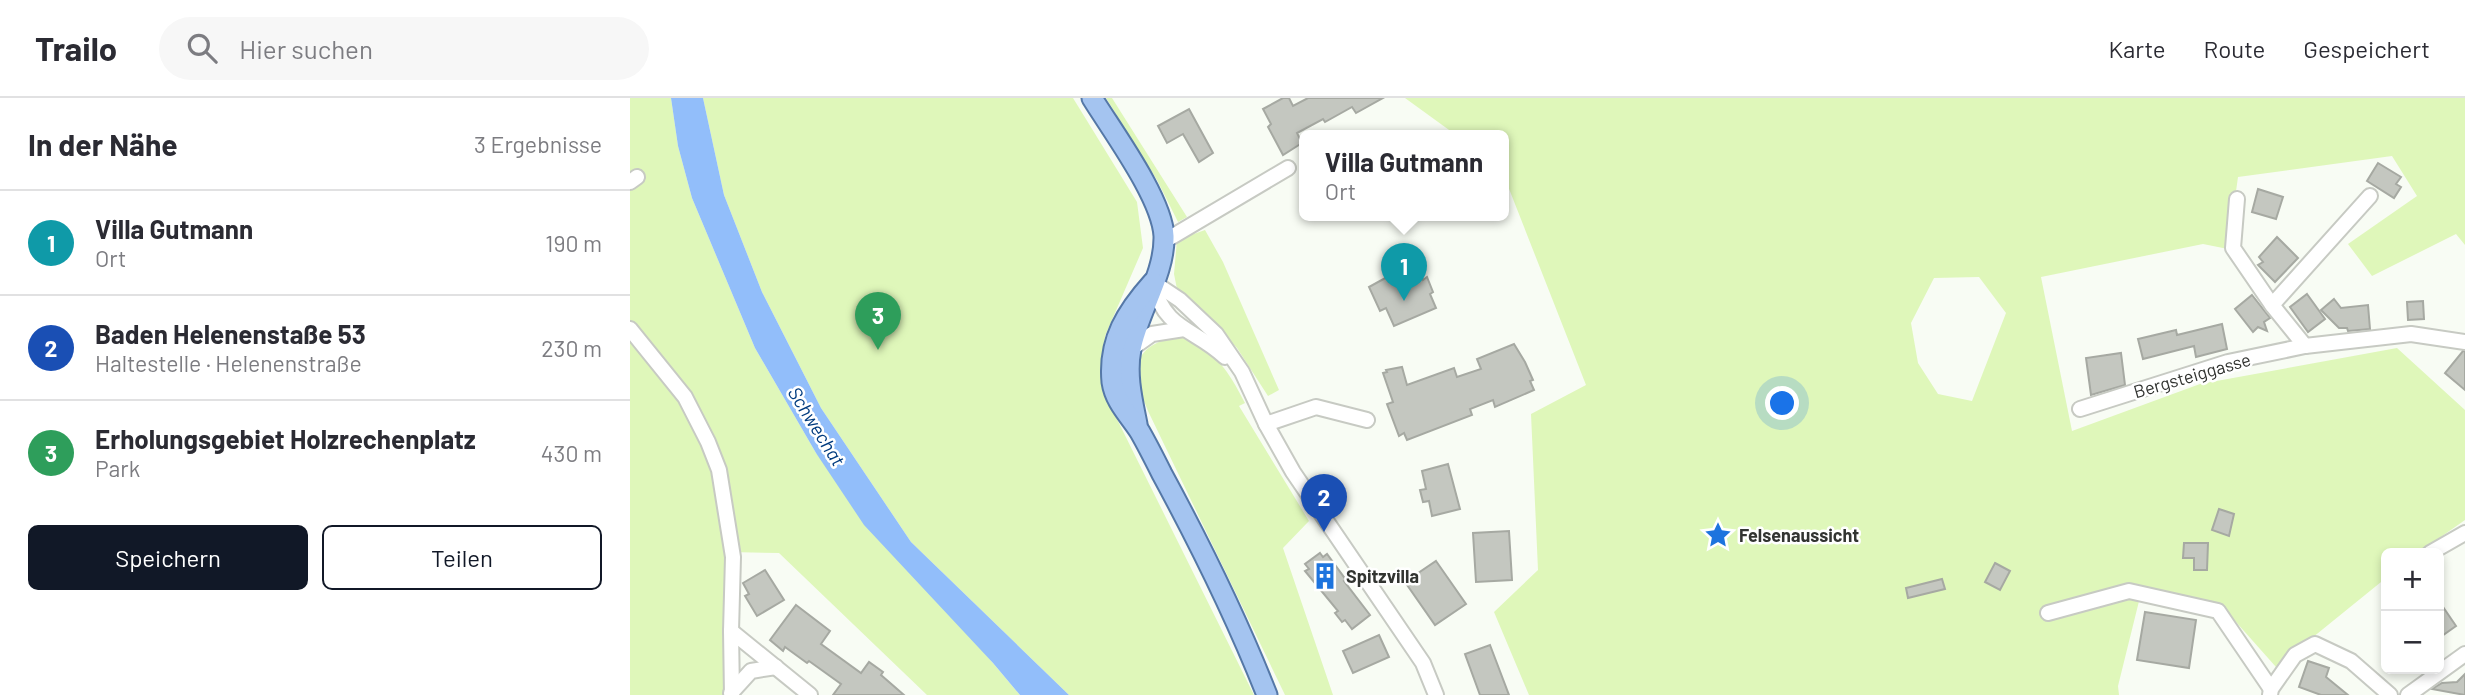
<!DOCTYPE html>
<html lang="de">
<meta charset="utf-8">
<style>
body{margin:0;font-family:Barlow,sans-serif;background:#f7f7f7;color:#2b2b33}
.controls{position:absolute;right:21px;bottom:21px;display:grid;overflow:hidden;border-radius:10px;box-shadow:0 4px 10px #0003}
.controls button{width:63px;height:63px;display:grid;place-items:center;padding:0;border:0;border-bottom:2px solid #e1e1e2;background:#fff;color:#2b2b33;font:35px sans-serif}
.you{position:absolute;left:1153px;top:306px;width:24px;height:24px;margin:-18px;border:5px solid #fff;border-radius:50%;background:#1a73e8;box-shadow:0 0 0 10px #1a73e833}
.badge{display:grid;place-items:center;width:46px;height:46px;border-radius:50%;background:#111827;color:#fff;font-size:23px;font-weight:700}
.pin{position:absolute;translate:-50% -58px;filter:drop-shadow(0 2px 4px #0008)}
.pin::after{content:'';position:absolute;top:37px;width:24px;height:21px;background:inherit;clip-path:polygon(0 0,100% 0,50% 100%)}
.popup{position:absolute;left:669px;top:32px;width:210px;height:91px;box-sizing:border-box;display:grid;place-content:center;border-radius:10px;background:#fff;filter:drop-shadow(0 2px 5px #0005);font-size:23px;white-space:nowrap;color:#7c7c81}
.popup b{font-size:26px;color:#2b2b33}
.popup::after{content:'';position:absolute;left:50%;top:100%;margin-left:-14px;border:14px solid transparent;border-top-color:#fff}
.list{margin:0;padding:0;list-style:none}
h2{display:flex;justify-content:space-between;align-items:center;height:91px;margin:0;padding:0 28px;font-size:30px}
h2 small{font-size:23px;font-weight:400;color:#7c7c81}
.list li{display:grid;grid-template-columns:46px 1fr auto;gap:21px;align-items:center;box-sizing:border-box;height:105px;padding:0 28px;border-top:2px solid #e1e1e2}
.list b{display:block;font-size:26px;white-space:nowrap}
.list p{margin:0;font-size:23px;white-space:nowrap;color:#7c7c81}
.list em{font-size:23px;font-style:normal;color:#7c7c81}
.actions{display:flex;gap:14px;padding:21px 28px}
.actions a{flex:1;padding:16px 0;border:2px solid #111827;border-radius:10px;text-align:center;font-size:24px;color:#111827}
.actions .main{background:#111827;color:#fff}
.icon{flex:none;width:38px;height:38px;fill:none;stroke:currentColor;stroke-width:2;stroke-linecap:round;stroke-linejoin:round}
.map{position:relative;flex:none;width:1835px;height:597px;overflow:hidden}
header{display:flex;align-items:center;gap:42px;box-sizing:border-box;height:98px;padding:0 35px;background:#fff;border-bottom:2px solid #e1e1e2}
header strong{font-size:33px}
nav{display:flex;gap:38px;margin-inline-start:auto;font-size:24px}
.search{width:490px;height:63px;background:#f7f7f7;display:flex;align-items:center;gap:18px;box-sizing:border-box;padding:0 24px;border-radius:38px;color:#7c7c81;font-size:26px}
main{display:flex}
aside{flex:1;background:#fff}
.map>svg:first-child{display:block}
</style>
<header>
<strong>Trailo</strong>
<div class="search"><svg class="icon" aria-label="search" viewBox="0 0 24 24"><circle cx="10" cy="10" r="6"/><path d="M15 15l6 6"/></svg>Hier suchen</div>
<nav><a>Karte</a><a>Route</a><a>Gespeichert</a></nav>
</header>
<main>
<aside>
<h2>In der Nähe<small>3 Ergebnisse</small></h2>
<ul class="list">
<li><span class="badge" style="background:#0f9aa8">1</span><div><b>Villa Gutmann</b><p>Ort</p></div><em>190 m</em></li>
<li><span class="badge" style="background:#1a4fb4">2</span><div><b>Baden Helenenstaße 53</b><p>Haltestelle · Helenenstraße</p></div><em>230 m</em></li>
<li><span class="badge" style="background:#2e9e5b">3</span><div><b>Erholungsgebiet Holzrechenplatz</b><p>Park</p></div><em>430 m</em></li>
</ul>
<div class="actions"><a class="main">Speichern</a><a>Teilen</a></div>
</aside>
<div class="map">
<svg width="1835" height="597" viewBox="0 0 1835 597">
<rect width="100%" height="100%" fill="#f8fcf4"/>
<g fill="#dff7ba" fill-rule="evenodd">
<path d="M0 0H41L48 48 62 100 125 250 186 355 390 597H297L149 455 99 454 98 597H0Z"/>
<path d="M73 0H443L507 104 513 150 475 238 472 291 624 597H439L281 444 191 310 132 194 94 97Z"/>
<path d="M476 0H482L557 119 548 124 527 82Z"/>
<path d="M775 0H1835V147L1826 136 1742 178 1718 146 1787 98 1762 58 1608 79 1598 151 1573 146 1411 179 1442 333 1570 286 1767 250 1835 312V422L1788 455H1756V480L1646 569 1590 506 1512 491 1488 588 1489 597H899L864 514 908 472 901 316 956 287 874 78V37H826ZM1349 179 1376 215 1342 303 1308 296 1288 265 1281 225 1304 180Z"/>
<path d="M575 132 593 164 649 292 638 298 607 250 578 219 547 191 544 176 547 142Z"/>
<path d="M550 239C586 253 598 272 615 305L609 308 679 423 653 450 703 597H655L518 313C515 304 509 295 508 286 501 255 523 242 550 239Z"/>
</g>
<path fill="#92befa" d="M41 0H73L94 97 132 194 191 310 281 444 439 597H390L363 565 234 427 186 355 125 250 62 100 48 48Z"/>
<g fill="#c4c7c0" stroke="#a6a9a2" stroke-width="2">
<path d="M653 0H659L663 8 678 0H753L726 15 722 9 695 24 693 21 667 35 672 45 653 57 638 29 641 26 633 11Z"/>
<path d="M559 11 583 55 569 64 553 36 537 45 528 28Z"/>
<path d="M1748 65 1771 79 1766 86 1771 89 1764 100 1737 83Z"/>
<path d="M1628 91 1653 99 1646 121 1622 114Z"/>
<path d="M1647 139 1668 160 1645 184 1628 167 1633 164 1629 159Z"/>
<path d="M779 167 782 173 788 171 793 182 797 179 803 194 800 196 806 210 764 228 756 210 750 213 739 189Z"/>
<path d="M1677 196 1695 221 1678 234 1660 209Z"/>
<path d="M1622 197 1640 220 1634 224 1637 233 1628 229 1623 234 1605 211Z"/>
<path d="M1704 201 1711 210 1738 207 1740 231 1718 233 1717 230H1709L1691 212Z"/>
<path d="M1793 203 1794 221 1778 222 1777 204Z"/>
<path d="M1592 226 1597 251 1566 259 1564 248 1513 261 1508 241 1546 232 1547 237Z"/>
<path d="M884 246 895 264 903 282 900 283 904 292 865 309 863 302 840 311 842 317 777 342 774 335 769 338 757 306 763 304 753 275 757 274 756 272 772 269 777 287 824 270 827 279 851 271 847 261Z"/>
<path d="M1833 253H1835V292L1815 275Z"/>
<path d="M1491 255 1495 287 1461 297 1456 260Z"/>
<path d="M818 366 830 411 802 418 799 403 793 404 790 392 796 391 792 373Z"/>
<path d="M1589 411 1604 416 1599 438 1582 432Z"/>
<path d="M879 433 882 482 846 484 843 435Z"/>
<path d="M1554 445H1578L1577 472H1564V460H1553Z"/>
<path d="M690 455 693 459 697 456 716 482 714 483 740 517 722 531 715 522 712 524 705 515 708 513 675 473 679 471 675 466Z"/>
<path d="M806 463 836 506 805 527 775 484Z"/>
<path d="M1365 465 1380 473 1370 492 1355 484Z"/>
<path d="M135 472 154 502 127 518 115 498 119 496 113 485Z"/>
<path d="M1312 481 1315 491 1278 500 1276 490Z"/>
<path d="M1809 503 1826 528 1809 540Z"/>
<path d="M166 507 200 533 191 546 231 575 239 564 253 574 251 577 274 597H203L211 586 179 563 177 565 155 549 153 553 140 542Z"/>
<path d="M1515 514 1566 522 1559 570 1507 562Z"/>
<path d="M749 537 759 559 723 575 713 553Z"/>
<path d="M860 547 879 597H850L835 556Z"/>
<path d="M1678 563 1699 570 1696 579 1718 597H1691L1669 589Z"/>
<path d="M1835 576V597L1802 591 1812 585 1827 584Z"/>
</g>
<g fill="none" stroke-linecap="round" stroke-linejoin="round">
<defs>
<g id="minor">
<path d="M0 84 7 79"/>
<path d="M1607 101 1603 150 1642 207 1675 248"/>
<path d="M533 144 658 70"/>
<path d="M523 184 550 202 586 236 612 274 636 326 663 374 793 565 806 597"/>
<path d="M524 187C534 232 566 231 595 259"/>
<path d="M1642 207 1740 98"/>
<path d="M0 231 55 299 78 344 89 372 103 459 101 533 102 597"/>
<path d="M501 251 522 236 554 231"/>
<path d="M1450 311 1598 264 1675 248 1781 236 1835 244"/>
<path d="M636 326 686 309 737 322"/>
<path d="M1800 455 1835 435"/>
<path d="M1418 515 1499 493 1588 513 1641 591"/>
<path d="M101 533 180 597"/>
<path d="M101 595 121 573 146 569"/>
<path d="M1640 597 1641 591 1665 557 1685 546 1721 563 1760 597"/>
<path d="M1778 597 1835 556"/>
</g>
<g id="major">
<path d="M462 0C483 34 532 100 534 138 535 177 508 213 501 251 496 276 502 301 507 326"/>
<path d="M523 184C497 213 478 242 482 284 485 304 499 317 510 334 518 348 525 362 532 376 571 448 607 521 637 597"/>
</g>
</defs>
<use href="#minor" stroke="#c7cac3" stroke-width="18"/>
<use href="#major" stroke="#5578a7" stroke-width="23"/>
<use href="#minor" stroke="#fff" stroke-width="14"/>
<use href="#major" stroke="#a4c4f0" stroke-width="19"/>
</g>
<defs>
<symbol id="sight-bare" viewBox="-9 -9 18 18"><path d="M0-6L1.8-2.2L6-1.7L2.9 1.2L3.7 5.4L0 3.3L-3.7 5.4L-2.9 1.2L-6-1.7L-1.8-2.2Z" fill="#1d74de" stroke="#fff" stroke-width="2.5" paint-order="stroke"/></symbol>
<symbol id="building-bare" viewBox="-9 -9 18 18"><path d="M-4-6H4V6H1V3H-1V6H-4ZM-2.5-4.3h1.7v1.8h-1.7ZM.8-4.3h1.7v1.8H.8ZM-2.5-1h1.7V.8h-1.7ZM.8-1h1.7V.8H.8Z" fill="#1d74de" stroke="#fff" stroke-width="2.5" paint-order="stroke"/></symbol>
</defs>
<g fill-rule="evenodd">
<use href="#sight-bare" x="1069" y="418" width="38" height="38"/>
<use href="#building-bare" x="676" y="459" width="38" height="38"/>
</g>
<g text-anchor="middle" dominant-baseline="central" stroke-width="5" stroke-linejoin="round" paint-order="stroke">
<g font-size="18" fill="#323431" stroke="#fff">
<text transform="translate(1562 277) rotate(-16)">Bergsteiggasse</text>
</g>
<g font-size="18" font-weight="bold" fill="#323431" stroke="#fff" text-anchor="start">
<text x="1109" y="437">Felsenaussicht</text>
<text x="716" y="478">Spitzvilla</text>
</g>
<g font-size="19" font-style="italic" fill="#003b7f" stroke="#fff">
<text transform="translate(187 328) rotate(58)">Schwechat</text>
</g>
</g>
</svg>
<div class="controls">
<button>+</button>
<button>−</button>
</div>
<div class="you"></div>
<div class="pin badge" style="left:774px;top:203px;background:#0f9aa8">1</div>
<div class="popup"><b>Villa Gutmann</b>Ort</div>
<div class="pin badge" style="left:694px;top:434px;background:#1a4fb4">2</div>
<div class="pin badge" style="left:248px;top:252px;background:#2e9e5b">3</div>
</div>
</main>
